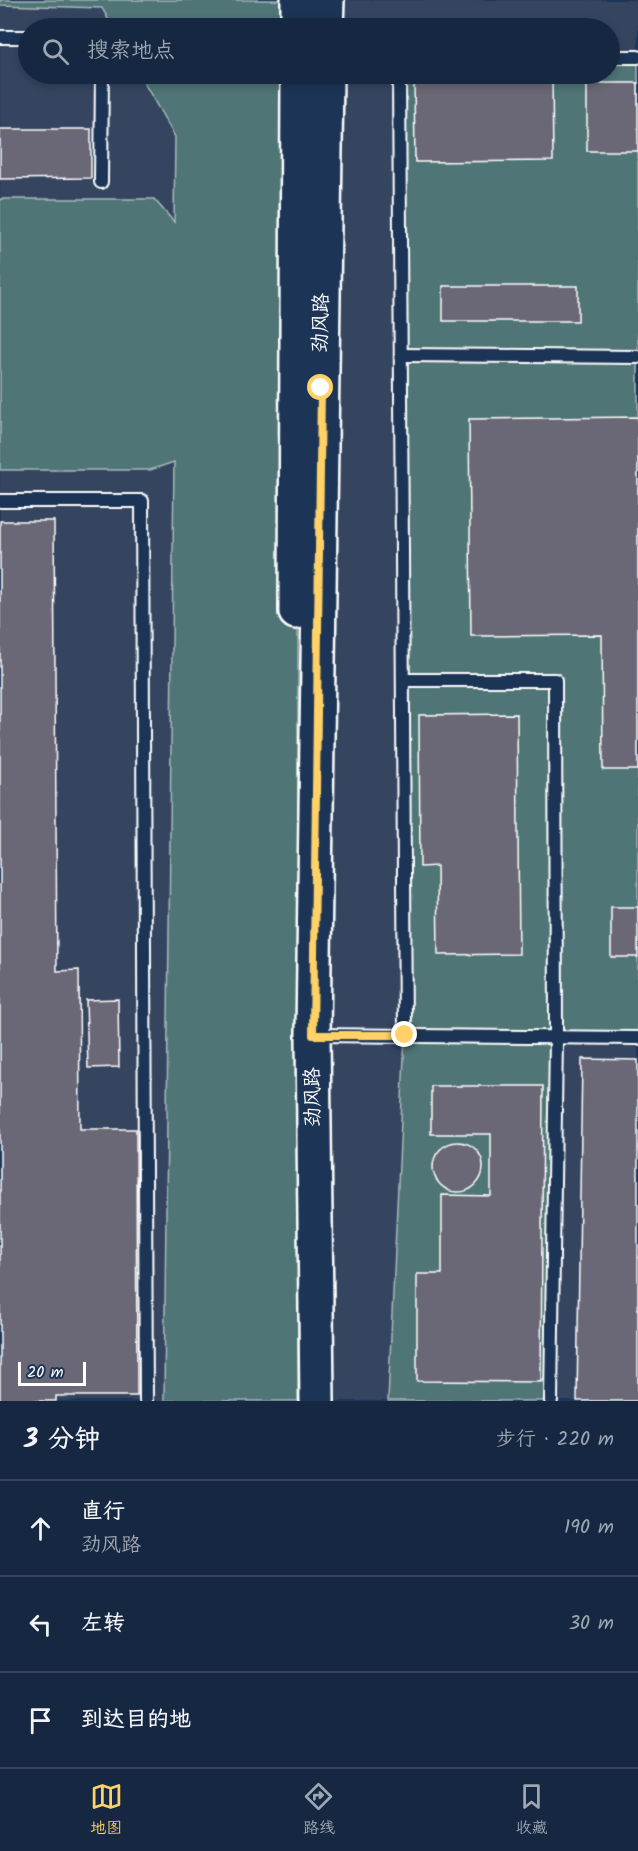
<!DOCTYPE html>
<html lang="zh">
<meta charset="utf-8">
<style>
body{margin:0;font-family:Kalam,"LXGW WenKai TC",sans-serif;background:#1f3048;color:#f1f3f6}
.scale{position:absolute;left:18px;bottom:15px;width:68px;box-sizing:border-box;padding-left:6px;border:3px solid #fff;border-top:0;font-size:16px;line-height:21px;white-space:nowrap;color:#fff;-webkit-text-stroke:4px #1d3557;paint-order:stroke}
.stop{position:absolute;width:18px;height:18px;margin:-14px;border:4px solid #ffd166;border-radius:50%;background:#fff}
.stop.end{background:#ffd166;border-color:#fff;box-shadow:0 2px 6px #0008}
.list{margin:0;padding:0;list-style:none}
h2{display:flex;justify-content:space-between;align-items:center;height:78px;margin:0;padding:0 24px;font-size:26px}
h2 small{font-size:20px;font-weight:400;color:#9ea6b1}
.list li{display:grid;grid-template-columns:39px 1fr auto;gap:18px;align-items:center;box-sizing:border-box;height:96px;padding:0 24px;border-top:2px solid #35445a}
.list b{display:block;font-size:22px;white-space:nowrap}
.list p{margin:0;font-size:20px;white-space:nowrap;color:#9ea6b1}
.list em{font-size:20px;font-style:normal;color:#9ea6b1}
.icon{flex:none;width:33px;height:33px;fill:none;stroke:currentColor;stroke-width:2;stroke-linecap:round;stroke-linejoin:round}
.map{position:relative;flex:none;width:638px;height:1401px;overflow:hidden}
.search{position:absolute;background:#162841;box-shadow:0 3px 9px #0003;left:18px;right:18px;top:18px;height:66px;display:flex;align-items:center;gap:15px;box-sizing:border-box;padding:0 21px;border-radius:33px;color:#9ea6b1;font-size:22px}
.sheet{height:366px;background:#162841}
nav{display:flex;justify-content:space-around;align-items:center;box-sizing:border-box;height:84px;border-top:2px solid #35445a;background:#162841;font-size:16px;color:#9ea6b1}
nav a{display:grid;justify-items:center;gap:3px}
nav .on{color:#ffd166}
.map>svg:first-child{display:block}
</style>
<div class="map">
<svg width="638" height="1401" viewBox="0 0 638 1401">
<rect width="100%" height="100%" fill="#1d3557"/>
<filter id="ink" filterUnits="userSpaceOnUse"><feTurbulence type="fractalNoise" baseFrequency=".0167" numOctaves="2"/><feDisplacementMap in="SourceGraphic" scale="12" xChannelSelector="R" yChannelSelector="G"/><feConvolveMatrix kernelMatrix="1 2 1 2 8 2 1 2 1" color-interpolation-filters="sRGB"/></filter>
<g filter="url(#ink)">
<path fill="#344460" fill-rule="evenodd" d="M0 0H638V1401H0ZM28 28H610V74H28Z"/>
<g fill="#507476" stroke="#a8baba" stroke-width="1.5">
<path d="M0 0H298V28H113L102 8 0 5Z"/>
<path d="M610 57H638V1038H556L551 1401H388L405 1035 399 74H610Z"/>
<path d="M139 74H298V1401H164L174 462 150 470H0V199H154L174 222 175 137Z"/>
</g>
<g fill="#6b6776" stroke="#fff" stroke-width="1.5">
<path d="M552 75 553 161 415 162 414 76Z"/>
<rect x="587" y="83" width="51" height="68"/>
<path d="M0 129H91V178L0 179Z"/>
<rect x="443" y="286" width="135" height="35"/>
<path d="M638 417V770H603L602 635 471 636 469 419Z"/>
<path d="M0 521H54L57 971 79 970 80 1129H136L137 1396H56V1401H0Z"/>
<path d="M517 714 519 954 438 955 437 866 420 867 419 715Z"/>
<rect x="611" y="907" width="27" height="50"/>
<path d="M118 999 119 1067 88 1068 86 1000Z"/>
<path d="M582 1059 638 1060V1401H577Z"/>
<path d="M431 1086H543L541 1382 417 1381V1274H442V1195L491 1196V1134H431Z"/>
<circle cx="458" cy="1167" r="25"/>
</g>
<g fill="none" stroke-linecap="round" stroke-linejoin="round">
<defs>
<g id="lane">
<path d="M0 37H28"/>
<path d="M610 57H638"/>
<path d="M399 74 405 1035"/>
<path d="M101 182 102 74"/>
<path d="M401 355 638 357"/>
<path d="M0 501H142L146 1401"/>
<path d="M403 680H555L556 1038 551 1401"/>
<path d="M314 1035 638 1038"/>
</g>
<g id="secondary">
<path d="M298 28V0"/>
<path d="M326 28 327 0"/>
<path d="M296 612 298 74"/>
<path d="M317 1401 313 1035 326 74"/>
</g>
</defs>
<use href="#lane" stroke="#fff" stroke-width="16"/>
<use href="#secondary" stroke="#fff" stroke-width="38"/>
<use href="#lane" stroke="#1d3557" stroke-width="12"/>
<use href="#secondary" stroke="#1d3557" stroke-width="33"/>
</g>
</g>
<g fill="none" stroke-linecap="round" stroke-linejoin="round" filter="url(#ink)">
<path stroke="#ffd166" stroke-width="8" d="M321 388 313 1035H405"/>
</g>
<g text-anchor="middle" dominant-baseline="central" stroke-width="4.5" stroke-linejoin="round" paint-order="stroke">
<g font-size="20" fill="#fff" stroke="#1d3557">
<text transform="translate(322 323) rotate(-89)">劲风路</text>
<text transform="translate(314 1097) rotate(-91)">劲风路</text>
</g>
</g>
</svg>
<div class="scale">20 m</div>
<div class="stop" style="left:321px;top:388px"></div>
<div class="stop end" style="left:405px;top:1035px"></div>
<div class="search"><svg class="icon" aria-label="search" viewBox="0 0 24 24"><circle cx="10" cy="10" r="6"/><path d="M15 15l6 6"/></svg>搜索地点</div>
</div>
<section class="sheet">
<h2>3 分钟<small>步行 · 220 m</small></h2>
<ul class="list">
<li><svg class="icon" aria-label="ahead" viewBox="0 0 24 24"><path d="M12 20V5M6 11l6-6 6 6"/></svg><div><b>直行</b><p>劲风路</p></div><em>190 m</em></li>
<li><svg class="icon" aria-label="left" viewBox="0 0 24 24"><path d="M17 20v-9H6M10 6l-5 5 5 5"/></svg><div><b>左转</b></div><em>30 m</em></li>
<li><svg class="icon" aria-label="arrive" viewBox="0 0 24 24"><path d="M6 21V4h12l-3 4 3 4H6"/></svg><div><b>到达目的地</b></div></li>
</ul>
</section>
<nav>
<a class="on"><svg class="icon" aria-label="map" viewBox="0 0 24 24"><path d="M3 6l6-2 6 2 6-2v14l-6 2-6-2-6 2zM9 4v14M15 6v14"/></svg>地图</a>
<a><svg class="icon" aria-label="directions" viewBox="0 0 24 24"><path d="M12 3l9 9-9 9-9-9zM9 14v-3h6M13 9l2 2-2 2"/></svg>路线</a>
<a><svg class="icon" aria-label="saved" viewBox="0 0 24 24"><path d="M7 4h10v16l-5-4-5 4z"/></svg>收藏</a>
</nav>
